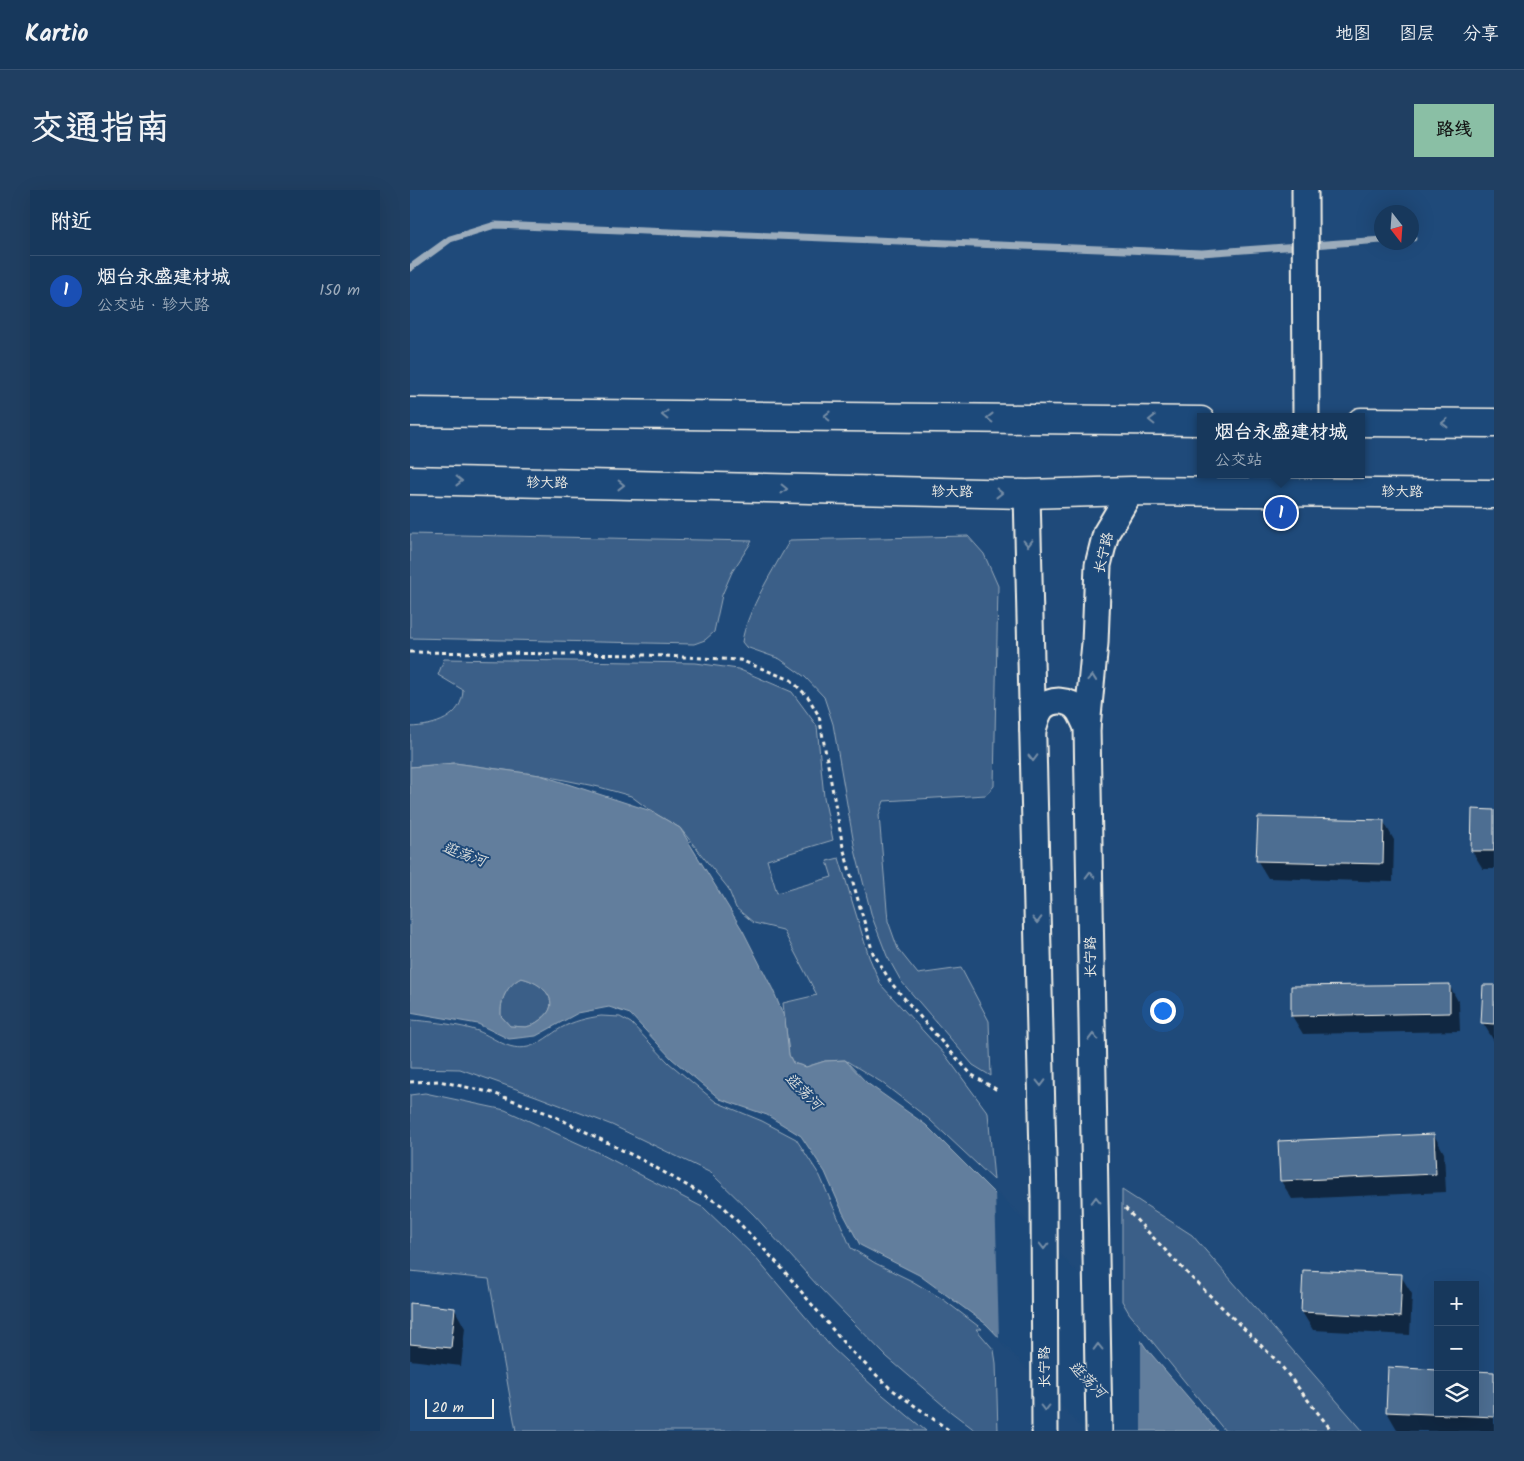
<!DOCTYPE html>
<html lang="zh">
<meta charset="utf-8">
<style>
body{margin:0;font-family:Kalam,"LXGW WenKai TC",sans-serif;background:#203f62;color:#f1f3f6}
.controls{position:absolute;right:15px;bottom:15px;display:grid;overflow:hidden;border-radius:0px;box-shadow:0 5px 20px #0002}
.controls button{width:45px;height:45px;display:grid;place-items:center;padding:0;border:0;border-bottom:1px solid #365272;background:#17385c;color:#f1f3f6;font:25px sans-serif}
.compass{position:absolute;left:964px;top:15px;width:45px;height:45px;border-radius:50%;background:#17385c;box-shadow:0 5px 20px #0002;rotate:163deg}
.scale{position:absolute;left:15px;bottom:12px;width:69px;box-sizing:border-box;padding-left:5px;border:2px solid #f4f1e8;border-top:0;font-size:14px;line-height:18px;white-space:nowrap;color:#f4f1e8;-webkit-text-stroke:4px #1f4a7a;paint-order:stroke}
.you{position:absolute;left:752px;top:820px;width:18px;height:18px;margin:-12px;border:4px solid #fff;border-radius:50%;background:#1a73e8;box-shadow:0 0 0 8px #1a73e833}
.badge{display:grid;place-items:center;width:32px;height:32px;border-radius:50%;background:#8abfa5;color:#fff;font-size:16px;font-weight:700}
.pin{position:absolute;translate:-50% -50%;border:2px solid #fff;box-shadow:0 1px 5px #0006}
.popup{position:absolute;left:787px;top:223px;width:168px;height:65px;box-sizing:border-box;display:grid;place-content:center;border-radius:0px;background:#17385c;filter:drop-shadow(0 1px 4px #0005);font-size:16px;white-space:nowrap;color:#9eacbb}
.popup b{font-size:19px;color:#f1f3f6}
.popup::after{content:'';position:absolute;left:50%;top:100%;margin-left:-10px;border:10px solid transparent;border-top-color:#17385c}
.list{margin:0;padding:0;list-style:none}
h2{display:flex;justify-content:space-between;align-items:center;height:65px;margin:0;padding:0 20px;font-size:21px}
h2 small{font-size:16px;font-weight:400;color:#9eacbb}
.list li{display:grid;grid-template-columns:32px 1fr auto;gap:15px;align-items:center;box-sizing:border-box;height:70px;padding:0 20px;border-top:1px solid #365272}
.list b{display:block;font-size:19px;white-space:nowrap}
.list p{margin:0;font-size:16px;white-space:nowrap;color:#9eacbb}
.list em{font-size:16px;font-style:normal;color:#9eacbb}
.icon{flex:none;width:28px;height:28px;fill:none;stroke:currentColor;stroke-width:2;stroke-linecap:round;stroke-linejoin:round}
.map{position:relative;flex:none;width:1084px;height:1241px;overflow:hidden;border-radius:0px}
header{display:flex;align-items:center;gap:30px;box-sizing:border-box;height:70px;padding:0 25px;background:#17385c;border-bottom:1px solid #365272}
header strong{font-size:24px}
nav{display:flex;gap:28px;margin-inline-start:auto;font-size:18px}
.intro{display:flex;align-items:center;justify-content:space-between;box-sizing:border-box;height:120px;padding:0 30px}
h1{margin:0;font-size:35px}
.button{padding:12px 22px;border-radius:0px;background:#8abfa5;color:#111;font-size:18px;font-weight:700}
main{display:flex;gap:30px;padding:0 30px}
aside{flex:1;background:#17385c;border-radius:0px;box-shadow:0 5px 20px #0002}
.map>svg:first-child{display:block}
</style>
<header>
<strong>Kartio</strong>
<nav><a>地图</a><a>图层</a><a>分享</a></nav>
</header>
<div class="intro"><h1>交通指南</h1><a class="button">路线</a></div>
<main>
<aside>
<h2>附近<small></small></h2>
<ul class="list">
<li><span class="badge" style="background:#1a4fb4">1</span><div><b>烟台永盛建材城</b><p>公交站 · 轸大路</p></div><em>150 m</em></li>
</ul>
</aside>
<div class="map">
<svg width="1084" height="1241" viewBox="0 0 1084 1241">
<rect width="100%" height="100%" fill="#1f4a7a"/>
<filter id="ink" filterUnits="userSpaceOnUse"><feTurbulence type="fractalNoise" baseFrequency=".02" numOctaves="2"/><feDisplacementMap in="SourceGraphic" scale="10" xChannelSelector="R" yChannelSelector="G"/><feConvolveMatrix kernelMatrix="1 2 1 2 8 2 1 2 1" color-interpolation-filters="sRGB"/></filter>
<g filter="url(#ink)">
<g fill="#3a5f88" stroke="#97a8b8">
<path d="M0 344 342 351 322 382 312 405 304 442 295 450 284 454 0 448Z"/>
<path d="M558 346 574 364 588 396 584 596 576 605 474 611 469 625 478 731 488 759 508 784 551 778 579 831 581 886 563 875 491 791 477 766 462 727 445 660 423 534 414 507 395 487 370 469 336 457 332 452C336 422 365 377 380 350Z"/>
<path d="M34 469 286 473 328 479 382 502 407 536 414 607 423 650 357 670 367 703 422 687 417 671 429 668 459 767 471 795 536 866 578 923 584 990 520 930 471 892 435 870 415 871 396 877 383 873 379 865 373 813 407 805 373 740 344 733 326 718 318 698 270 638 241 621 221 606 189 597 130 585 45 573 0 577V537C25 536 52 528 53 500L28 485Z"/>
<path d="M111 788C132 792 155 813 130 830 126 833 121 836 116 837 111 837 105 836 100 836L91 826C90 810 96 796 111 788Z"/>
<path d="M191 826 210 827 221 833 259 873 306 912 352 931 386 949 410 986 441 1058 465 1073 502 1091 534 1110 572 1139H566L584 1160 586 1173 588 1241H566L541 1222 477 1167 407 1095 344 1025 301 983 202 935 126 906 50 879 0 878V830C19 831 51 835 68 841 85 848 98 861 118 857 130 854 141 844 151 838 164 831 177 828 191 826Z"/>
<path d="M15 903 95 920 183 960 294 1018 344 1066 421 1157 467 1200 516 1241H106L79 1089 0 1081V905Z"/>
<path d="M712 1000 782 1045 953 1241H815L719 1123 712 1111Z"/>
</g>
<path fill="#627e9d" stroke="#9cacbb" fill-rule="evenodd" d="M45 573 130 585 241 621 270 638 333 741 363 800 375 829 379 865 383 873 396 877 415 871 435 870 457 893 516 935 660 1079 711 1121 736 1158 807 1241H679L576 1134 509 1085 450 1055 433 1023 415 982 391 946 357 925 310 909 262 869 220 824 199 817 168 823 126 846 99 849 68 834 0 822V577ZM111 788C132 792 155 813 130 830 126 833 121 836 116 837 111 837 105 836 100 836L91 826C90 810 96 796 111 788Z"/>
<path fill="#1f4a7a" d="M585 1001 662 1077 713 1119 731 1146V1241H675L589 1149Z"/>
<g fill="#0007">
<path d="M1084 621V679H1073L1062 661Z"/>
<path d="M974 632 984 650 983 692 858 688 847 670Z"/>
<path d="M1039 795 1049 813 1050 841 893 844 882 826V797Z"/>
<path d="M1084 796V851L1073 833Z"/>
<path d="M1024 945 1034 963 1036 1002 882 1009 871 991Z"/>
<path d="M894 1081 991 1086 1002 1104 1000 1145 903 1140 892 1122Z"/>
<path d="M0 1115 45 1120 55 1138 51 1176 0 1170Z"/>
<path d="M1084 1184V1241H988L977 1222H1065Z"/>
</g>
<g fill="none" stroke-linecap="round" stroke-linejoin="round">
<g stroke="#9cacbb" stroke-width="7">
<path d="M1002 48H1003"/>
<path d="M0 78 40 49 85 35 792 63 972 50"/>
</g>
</g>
<g fill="#4d6e92" stroke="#f4f1e8">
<path d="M1062 619 1084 620V661H1061Z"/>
<path d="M848 627 974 630 973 674 846 671Z"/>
<path d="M1040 794V823L881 826V796Z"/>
<path d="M1073 795H1084V834L1071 833Z"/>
<path d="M1024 944 1026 984 870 991 868 951Z"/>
<path d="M893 1080 992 1084 990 1127 891 1122Z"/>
<path d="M0 1113 45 1118 41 1158 0 1154Z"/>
<path d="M978 1177 1028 1180V1222H1065V1181L1084 1182V1227L976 1222Z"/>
</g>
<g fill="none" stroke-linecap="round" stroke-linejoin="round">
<defs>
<g id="minor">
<path d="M895 0 896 227"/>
<path d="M617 304 634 1007 635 1241"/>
<path d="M623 540C625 533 627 524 632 518 642 508 659 509 668 520 672 525 674 532 677 537"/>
<path d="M689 1241 677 537 685 453 688 375 696 343 721 301"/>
</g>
<g id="highway">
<path d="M0 222 791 231"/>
<path d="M951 232 1084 233"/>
<path d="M0 290 617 304 721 301 1084 304"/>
</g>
</defs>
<use href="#minor" stroke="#f4f1e8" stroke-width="29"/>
<use href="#highway" stroke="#f4f1e8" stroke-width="31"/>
<g stroke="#f4f1e8" stroke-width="3" stroke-dasharray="4 4" stroke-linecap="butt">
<path d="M0 462 236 465 330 470 381 490 398 507 409 526 433 657 463 763 482 794 531 851 562 885 589 901"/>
<path d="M0 892 29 891 83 903 142 925 234 971 313 1016 370 1076 438 1158 480 1198 540 1241"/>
<path d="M715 1018 780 1086 869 1173 922 1241"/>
</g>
<use href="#minor" stroke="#1f4a7a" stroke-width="25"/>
<use href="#highway" stroke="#1f4a7a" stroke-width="28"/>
</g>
<defs><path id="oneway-chevron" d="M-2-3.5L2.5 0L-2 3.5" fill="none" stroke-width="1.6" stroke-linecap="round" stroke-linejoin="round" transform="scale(1.25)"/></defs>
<g stroke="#748da6">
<use href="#oneway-chevron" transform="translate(255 225) rotate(-179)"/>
<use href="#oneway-chevron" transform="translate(417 226) rotate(-179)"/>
<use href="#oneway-chevron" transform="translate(580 228) rotate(-179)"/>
<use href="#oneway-chevron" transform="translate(742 230) rotate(-179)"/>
<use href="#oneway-chevron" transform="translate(1035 233) rotate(-180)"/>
<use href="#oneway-chevron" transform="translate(49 291) rotate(1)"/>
<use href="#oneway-chevron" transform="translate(211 295) rotate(1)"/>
<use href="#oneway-chevron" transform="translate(374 299) rotate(1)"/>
<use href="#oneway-chevron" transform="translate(589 303) rotate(1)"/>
<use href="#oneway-chevron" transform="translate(618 353) rotate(89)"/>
<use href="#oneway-chevron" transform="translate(682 488) rotate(-85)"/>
<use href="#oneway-chevron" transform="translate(623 568) rotate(89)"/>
<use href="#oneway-chevron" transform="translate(680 685) rotate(-91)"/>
<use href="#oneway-chevron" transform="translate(627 730) rotate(89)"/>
<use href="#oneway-chevron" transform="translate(683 847) rotate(-91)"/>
<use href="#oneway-chevron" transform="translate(631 893) rotate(89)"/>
<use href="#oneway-chevron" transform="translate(686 1010) rotate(-91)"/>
<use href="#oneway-chevron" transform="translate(634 1056) rotate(90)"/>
<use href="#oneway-chevron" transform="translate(688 1157) rotate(-91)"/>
<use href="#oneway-chevron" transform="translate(635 1218) rotate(90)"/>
</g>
</g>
<g text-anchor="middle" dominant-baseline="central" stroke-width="4" stroke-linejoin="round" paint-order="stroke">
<g font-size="14" fill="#f4f1e8" stroke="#1f4a7a">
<text transform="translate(137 293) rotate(1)">轸大路</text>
<text transform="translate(542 302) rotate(1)">轸大路</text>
<text transform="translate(992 302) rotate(1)">轸大路</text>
<text transform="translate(694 363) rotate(-77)">长宁路</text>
<text transform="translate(681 767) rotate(-91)">长宁路</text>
<text transform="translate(635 1177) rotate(-90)">长宁路</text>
</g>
<g font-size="15" font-style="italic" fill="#dee0dd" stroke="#1f4a7a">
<text transform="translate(54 665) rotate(20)">逛荡河</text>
<text transform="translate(393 902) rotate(45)">逛荡河</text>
<text transform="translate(677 1190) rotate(45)">逛荡河</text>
</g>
</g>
</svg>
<div class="controls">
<button>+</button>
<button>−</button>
<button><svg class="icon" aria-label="layers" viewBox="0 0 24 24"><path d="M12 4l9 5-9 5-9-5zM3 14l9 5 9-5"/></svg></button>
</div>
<svg class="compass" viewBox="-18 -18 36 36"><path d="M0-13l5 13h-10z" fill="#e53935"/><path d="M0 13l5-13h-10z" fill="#9eacbb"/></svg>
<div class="scale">20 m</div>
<div class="you"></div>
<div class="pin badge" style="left:871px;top:323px;background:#1a4fb4">1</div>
<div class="popup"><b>烟台永盛建材城</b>公交站</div>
</div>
</main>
